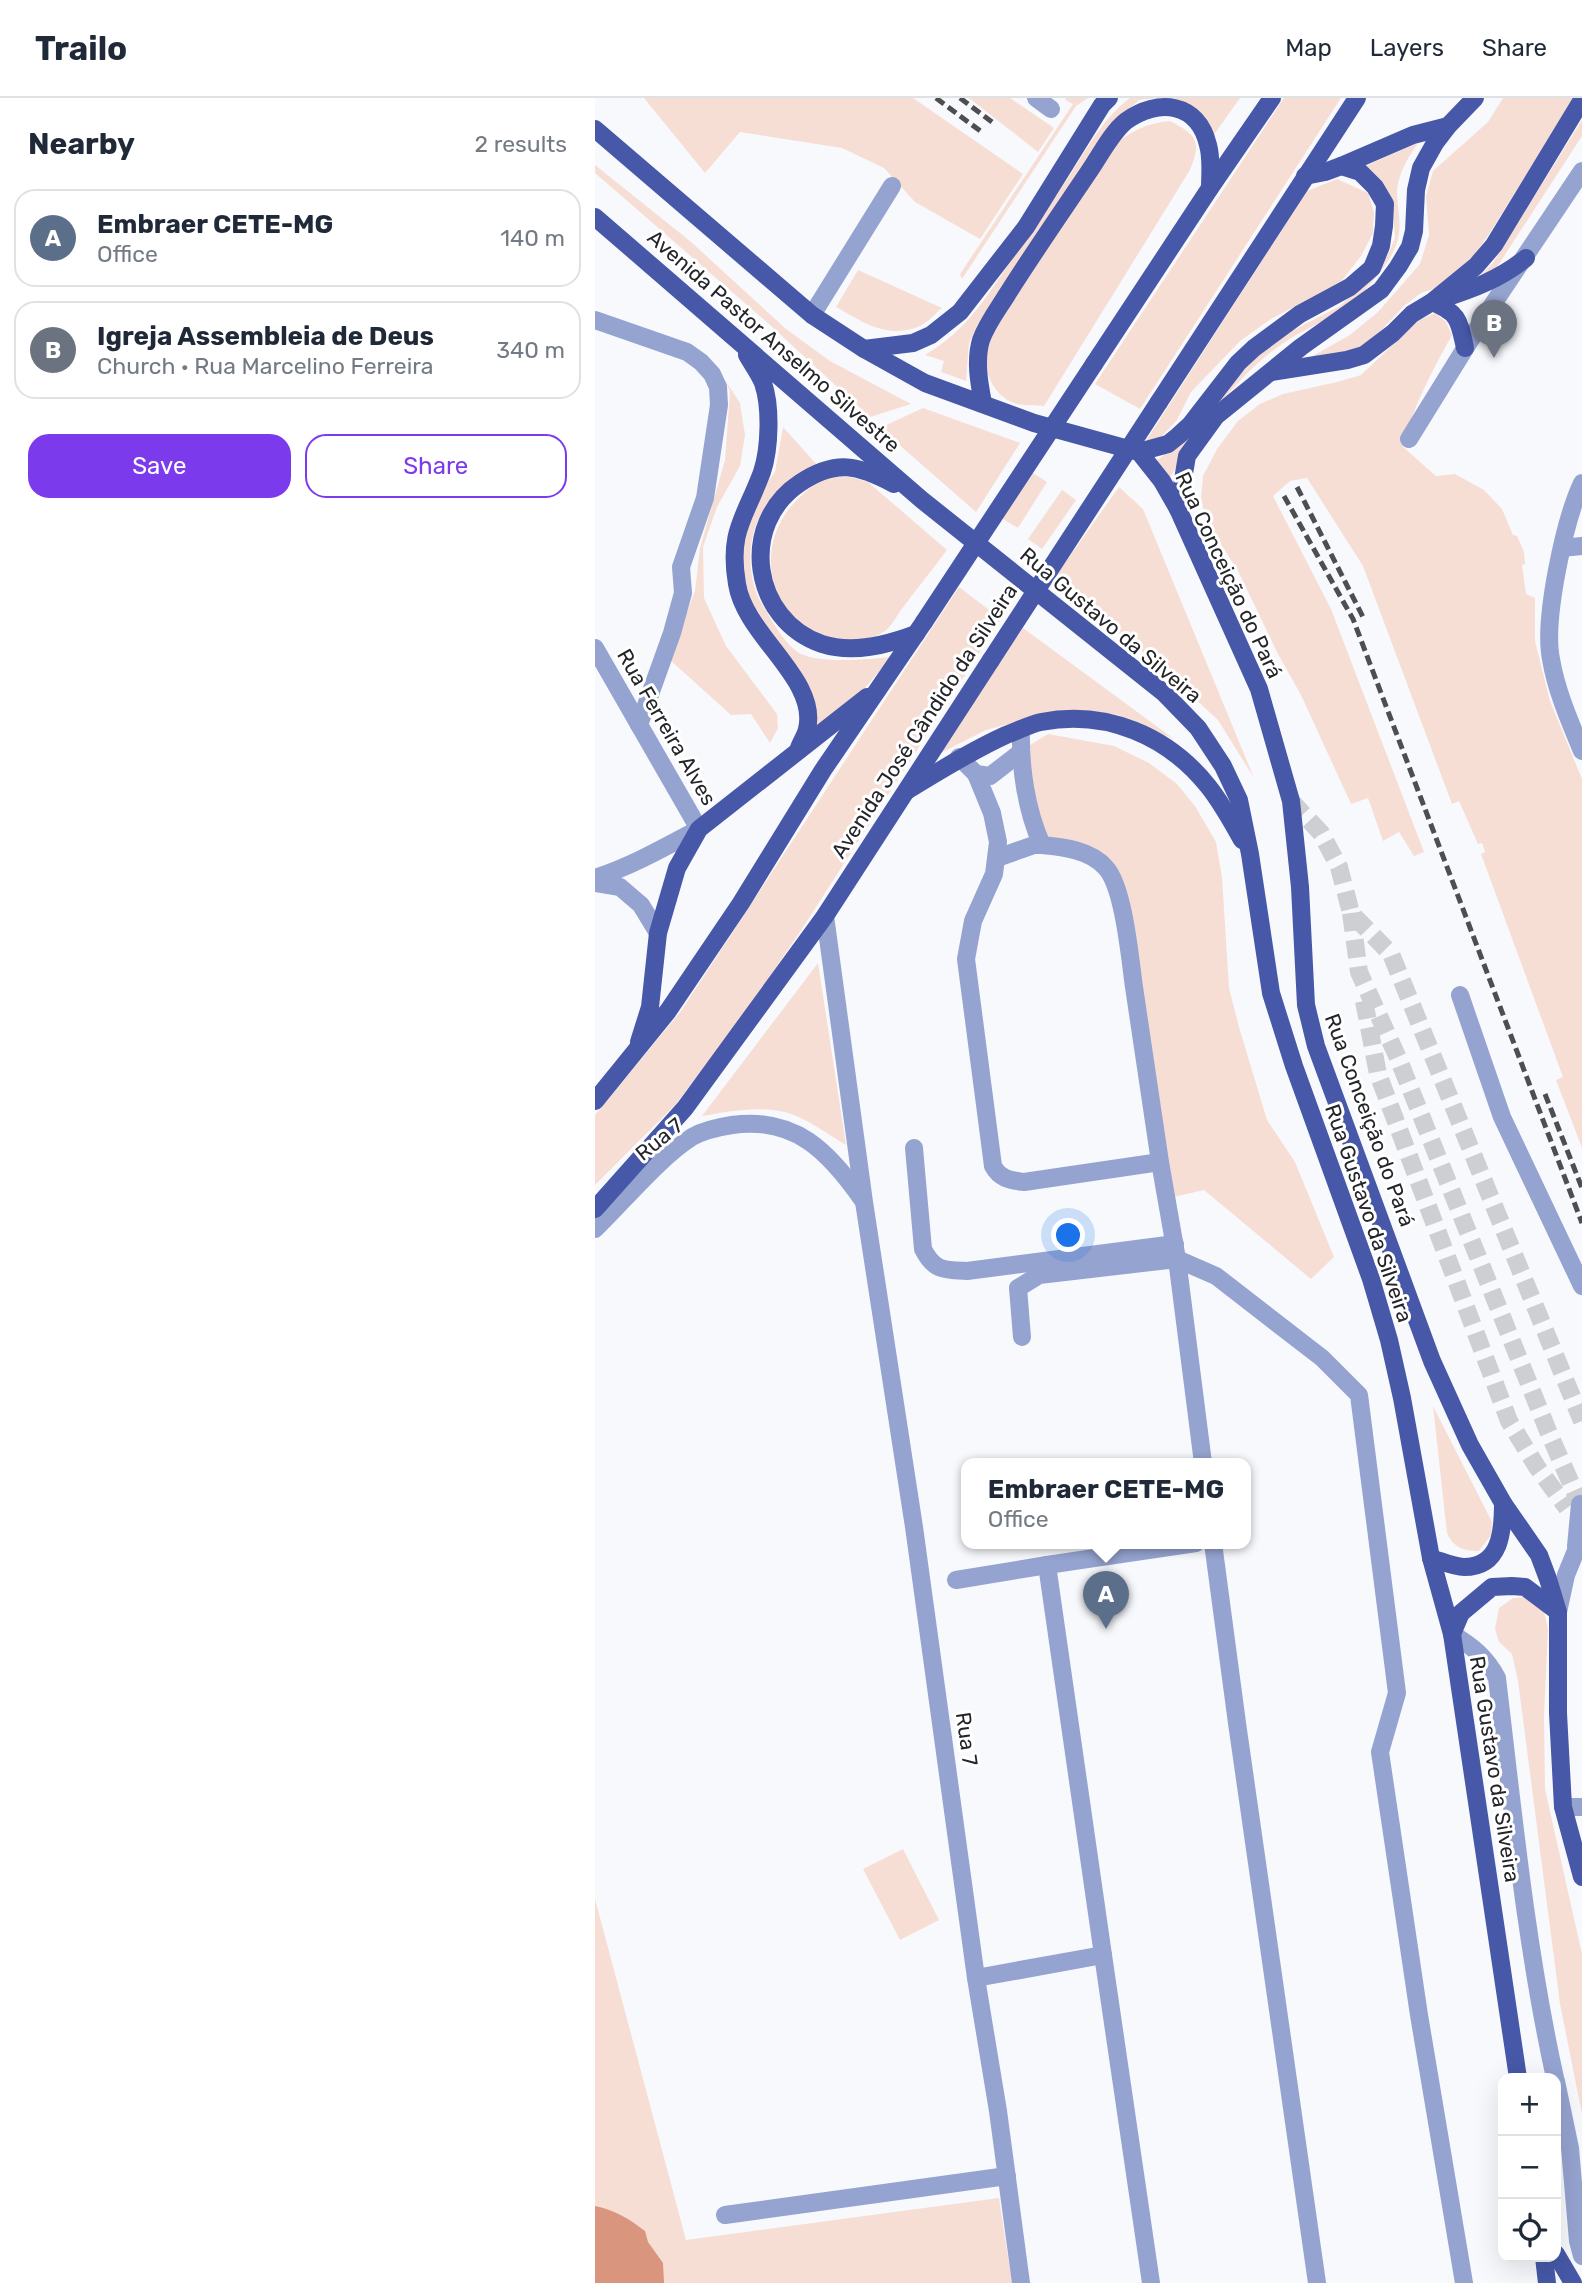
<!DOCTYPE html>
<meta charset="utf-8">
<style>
body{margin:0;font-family:Rubik,sans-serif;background:#f2f2f3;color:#1f2937}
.controls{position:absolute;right:21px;bottom:21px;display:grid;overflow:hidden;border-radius:14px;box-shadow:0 7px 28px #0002}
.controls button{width:63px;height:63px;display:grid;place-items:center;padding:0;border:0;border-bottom:2px solid #e0e1e3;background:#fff;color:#1f2937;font:35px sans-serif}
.you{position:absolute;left:474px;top:1138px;width:24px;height:24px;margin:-18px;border:5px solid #fff;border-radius:50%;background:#1a73e8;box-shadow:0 0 0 10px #1a73e833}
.badge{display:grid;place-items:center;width:46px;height:46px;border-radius:50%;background:#7c3aed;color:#fff;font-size:23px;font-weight:700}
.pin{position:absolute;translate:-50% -58px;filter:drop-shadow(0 2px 4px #0008)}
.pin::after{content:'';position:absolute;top:37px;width:24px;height:21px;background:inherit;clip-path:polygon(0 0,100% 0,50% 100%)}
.popup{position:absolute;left:366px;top:1360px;width:290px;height:91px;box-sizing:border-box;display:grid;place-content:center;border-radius:14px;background:#fff;filter:drop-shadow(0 2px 5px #0005);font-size:23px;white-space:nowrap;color:#747a83}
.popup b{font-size:26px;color:#1f2937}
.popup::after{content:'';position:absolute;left:50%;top:100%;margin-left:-14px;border:14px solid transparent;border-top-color:#fff}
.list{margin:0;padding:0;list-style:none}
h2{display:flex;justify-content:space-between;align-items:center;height:91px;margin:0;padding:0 28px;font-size:30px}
h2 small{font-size:23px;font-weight:400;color:#747a83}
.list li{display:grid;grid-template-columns:46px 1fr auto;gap:21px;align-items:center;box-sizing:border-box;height:98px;margin:0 14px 14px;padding:0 14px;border:2px solid #e0e1e3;border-radius:21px}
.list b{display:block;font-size:26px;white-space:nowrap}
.list p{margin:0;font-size:23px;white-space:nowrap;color:#747a83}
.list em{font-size:23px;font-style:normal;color:#747a83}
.actions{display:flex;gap:14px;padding:21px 28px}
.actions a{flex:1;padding:16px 0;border:2px solid #7c3aed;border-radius:21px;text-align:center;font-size:24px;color:#7c3aed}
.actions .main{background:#7c3aed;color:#fff}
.icon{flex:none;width:38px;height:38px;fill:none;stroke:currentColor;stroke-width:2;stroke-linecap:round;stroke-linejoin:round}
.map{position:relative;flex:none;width:987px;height:2185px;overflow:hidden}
header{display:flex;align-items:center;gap:42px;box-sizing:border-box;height:98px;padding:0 35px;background:#fff;border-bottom:2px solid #e0e1e3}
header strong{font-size:33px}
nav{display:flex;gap:38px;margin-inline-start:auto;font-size:24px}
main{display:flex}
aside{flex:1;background:#fff}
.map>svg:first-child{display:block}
</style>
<header>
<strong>Trailo</strong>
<nav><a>Map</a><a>Layers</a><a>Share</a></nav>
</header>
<main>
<aside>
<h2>Nearby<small>2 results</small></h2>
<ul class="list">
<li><span class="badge" style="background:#5c6f8a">A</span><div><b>Embraer CETE-MG</b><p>Office</p></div><em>140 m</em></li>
<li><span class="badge" style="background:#6b7280">B</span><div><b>Igreja Assembleia de Deus</b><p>Church · Rua Marcelino Ferreira</p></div><em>340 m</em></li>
</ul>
<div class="actions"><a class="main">Save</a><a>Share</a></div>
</aside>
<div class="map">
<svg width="987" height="2185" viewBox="0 0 987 2185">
<rect width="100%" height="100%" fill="#f8f9fd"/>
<g fill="#f7ded5">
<path d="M49 0H318L428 76 385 141 320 104 289 70 247 50 145 34 110 75Z"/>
<path d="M374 0H415L459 30 443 54Z"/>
<path d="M471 0H493L481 8 367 181 365 176 478 6 470 2Z"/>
<path d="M535 0H563L544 2 524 20 383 226 374 245 371 283 346 274 349 263 330 257C373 231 388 203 416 163 436 134 457 105 476 75 494 48 509 19 535 0Z"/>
<path d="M578 0H645L618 38C610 19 598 6 578 0Z"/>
<path d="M689 0H746L545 311 500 286Z"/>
<path d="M908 0H979L894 136 879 157 864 172 845 189 826 195 809 208 778 241 760 252 707 264 755 237 783 214 825 166 834 137 831 98 838 73 893 24Z"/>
<path d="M987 22V38L902 169 886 182 883 180 898 165Z"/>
<path d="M575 23C602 37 607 43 595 72L449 308C441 307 430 308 422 306 400 300 388 275 391 254 393 241 400 230 406 219L518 48C536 33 552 25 575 23Z"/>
<path d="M823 45C813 60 803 75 802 94 802 109 807 126 803 141 798 160 784 176 771 191 749 216 724 224 696 240 643 273 606 329 574 381L561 363 592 340 627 296 666 255 695 234 745 208 768 187 793 157 800 140 798 115 768 69Z"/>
<path d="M0 67 95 143 191 231 235 263 316 306 275 319 174 226 0 75Z"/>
<path d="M742 81 773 95 779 114 778 135 766 158 745 185 676 221 645 243 596 294 582 322 567 338 547 349 712 93Z"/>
<path d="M263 172 347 210C340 216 333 224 325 228 294 242 267 224 241 209Z"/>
<path d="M840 215 851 224 857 237C837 273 818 308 808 349L841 378 860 376 889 392 907 411 918 437 922 438 929 454 930 466 927 467 931 496 940 500V543L955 603 987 681V1050L961 982 968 979 886 756 890 754 887 745 883 746 864 703 857 706 768 468 712 380 695 383 678 398 736 511 829 754 819 758 804 734 788 743 773 700 756 706 706 597 683 556 643 473 611 423 606 400 608 378 622 351 643 323 665 306 688 296 742 284 766 277 823 223Z"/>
<path d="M130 282 145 305 150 337 145 368 122 409 108 449 109 500 131 548 182 616 183 630 175 645 156 616 136 617 74 561 100 493 105 450 130 362 135 293Z"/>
<path d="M328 310 425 345 381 414 285 330Z"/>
<path d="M188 329 224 369C168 387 142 441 162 497 165 504 171 512 175 520 182 531 191 545 201 553 220 567 274 561 296 559L260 602 217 633 151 493 145 442 169 389 180 374Z"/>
<path d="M435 373 452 384 423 430 406 420Z"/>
<path d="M255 379 273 384 352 452C337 472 321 492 306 512 301 519 296 529 290 533 275 543 254 544 238 540 173 524 155 447 203 401 211 393 222 383 234 379 240 378 249 379 255 379Z"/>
<path d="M524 389 548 411 659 680 623 622 558 562 506 521 460 479Z"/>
<path d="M467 392 481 402 447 451 433 441Z"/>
<path d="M364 489 406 521 205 834 144 923 80 1007 0 1087V1017L86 913Z"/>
<path d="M428 530 579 641 523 617 466 612 391 632 340 658Z"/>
<path d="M453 636 519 648 554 665 582 686 600 708 621 744 627 779 634 890 644 929 672 1022 700 1064 739 1159 716 1181 609 1092 579 1099 519 768 453 742C440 714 434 680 432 649Z"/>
<path d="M223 865 251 1047C234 1037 217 1024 199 1017 171 1006 136 1013 107 1018Z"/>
<path d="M838 1308 897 1424 896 1437 884 1453C868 1453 859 1450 852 1435Z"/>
<path d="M932 1499 947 1505 953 1531 949 1617 950 1691 987 1856V2016L965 1906 923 1583 917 1556 904 1544 900 1531 904 1510 918 1500Z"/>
<path d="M308 1751 344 1822 305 1842 268 1771Z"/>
<path d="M0 1801 91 2142 404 2100 417 2185H0Z"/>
</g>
<path fill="#d9957d" d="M0 2108C20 2112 34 2121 50 2133L53 2144 68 2165 69 2185H0Z"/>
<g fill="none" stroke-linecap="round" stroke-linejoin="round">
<g stroke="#cecfd3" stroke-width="18" stroke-dasharray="18 9" stroke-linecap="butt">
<path d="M696 703 726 735 744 769 756 815 796 856 987 1323"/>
<path d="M756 815 764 874 803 960 953 1333 985 1406"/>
<path d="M769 903 783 976 914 1323 942 1369 972 1410"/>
</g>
<g stroke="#95a3d0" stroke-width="18">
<path d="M441 0 456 11"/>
<path d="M217 217 297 88"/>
<path d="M0 222 92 254 106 264 117 276 123 289 124 307 110 400 86 469 88 495 77 535 44 627"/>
<path d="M814 341 892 215 987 73"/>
<path d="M987 385C970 421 948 521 956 561 961 592 975 624 987 653"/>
<path d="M967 450 987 448"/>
<path d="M0 550 104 731C70 749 37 768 0 780"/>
<path d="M364 659 381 676 397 715 403 744 399 776 378 823 371 861 398 1068C405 1081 415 1082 429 1084L565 1064C556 1006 548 947 539 889 535 861 529 790 511 770 496 752 468 749 447 747 431 712 425 669 426 631"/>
<path d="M381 676 395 678 425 655"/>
<path d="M402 760 439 747H447"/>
<path d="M0 785 25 789 46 807 63 835"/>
<path d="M230 818 269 1104 319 1429 381 1880 403 2013 426 2185"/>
<path d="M865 897 907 1019 987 1188"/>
<path d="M319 1050 328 1151C339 1173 349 1172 372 1173L580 1146"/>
<path d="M0 1131C29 1103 64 1060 97 1039 109 1032 124 1029 137 1027 200 1018 234 1054 267 1101"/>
<path d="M427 1239 423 1190 444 1177 582 1161 565 1064"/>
<path d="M608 1365 582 1161 621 1178 727 1260 764 1297 802 1595 785 1654 824 1917 869 2185"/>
<path d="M618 1445 642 1625 722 2185"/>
<path d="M981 1448 985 1406"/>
<path d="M361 1482 452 1467"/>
<path d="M963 1514 971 1477 987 1438"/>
<path d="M857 1536C877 1548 891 1559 902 1580 918 1714 931 1848 960 1980"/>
<path d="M968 1709H987"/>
<path d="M508 1857 452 1467 601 1445"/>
<path d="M381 1880 508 1857 556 2185"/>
<path d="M961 1983 975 2050 983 2143 987 2158"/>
<path d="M130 2117 412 2078"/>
</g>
<g stroke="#4658a7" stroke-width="18">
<path d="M0 31 217 217 269 251 330 285 439 325 544 354 567 383 583 411 664 591 696 703 705 789 711 907 721 948 837 1263 875 1347 908 1405 944 1457 953 1481 963 1514V1615L968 1709 987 1779"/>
<path d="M746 68 818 37 853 28"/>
<path d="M0 119 327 402 569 595 603 630 628 668 644 702 655 756 676 895 699 968 776 1181 794 1242 807 1300 836 1460 857 1536 923 1980"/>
<path d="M847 201C878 191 905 181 931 160"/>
<path d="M837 204C864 215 864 222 870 250"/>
<path d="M269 251 318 245 336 237 365 214 431 129 507 7 514 0"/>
<path d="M152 257C157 266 164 275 168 285 176 308 175 350 167 374 150 420 133 433 142 486 150 538 224 581 212 631 211 637 206 644 204 650"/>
<path d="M499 266 615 90 677 0"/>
<path d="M676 274 752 262 769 257 798 235 817 216 837 204 881 168 899 147 987 2"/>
<path d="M564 304 762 0"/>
<path d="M388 305C384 285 380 262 386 242 392 225 404 210 413 195 439 154 466 115 493 75 505 58 516 35 531 23 563 0 603 4 613 47 617 61 615 75 615 90"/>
<path d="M544 354 573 346 583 338 595 327 643 265 659 250 705 216 755 189 777 170 786 148 789 128 790 106 780 89 765 74 746 68 730 74 710 78"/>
<path d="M299 386C263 367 241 361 205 385 143 426 157 522 227 546 258 556 292 547 321 536"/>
<path d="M583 411 592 358 621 318 706 249 786 192 803 169 815 149 819 133 821 92 826 70 840 45 853 28 880 0"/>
<path d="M313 692C346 672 376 653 411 637 423 633 435 626 446 624 511 611 573 638 613 688 626 704 637 724 647 742"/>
<path d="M44 944 55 909 63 835 82 770 104 731 272 599"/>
<path d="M0 1003 73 913 146 805 228 672 329 524"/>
<path d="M0 1111 90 1010 230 818 396 562"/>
<path d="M836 1460C846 1463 859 1469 869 1469 906 1469 908 1433 908 1405"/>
<path d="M857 1536 866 1515 897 1489 917 1488 930 1489 962 1513"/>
<path d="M961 2156 978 2185"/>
<path d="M949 2159 952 2185"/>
</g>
<g stroke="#4d4e52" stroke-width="5" stroke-dasharray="10 5" stroke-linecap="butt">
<path d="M341 0 388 35"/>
<path d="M365 0 397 24"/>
<path d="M702 389 768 519"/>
<path d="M689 398 758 521 987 1125"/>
<path d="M950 996 987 1090"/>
</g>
<g stroke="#4658a7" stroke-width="18">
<path d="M329 524 499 266"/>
<path d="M396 562 564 304"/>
</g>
</g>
<g text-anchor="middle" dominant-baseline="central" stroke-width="6" stroke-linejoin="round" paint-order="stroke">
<g font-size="21" fill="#242529" stroke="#fff">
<text transform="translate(179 243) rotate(41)">Avenida Pastor Anselmo Silvestre</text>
<text transform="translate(634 477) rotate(65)">Rua Conceição do Pará</text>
<text transform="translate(516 527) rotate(40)">Rua Gustavo da Silveira</text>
<text transform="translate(329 623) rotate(-57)">Avenida José Cândido da Silveira</text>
<text transform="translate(72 629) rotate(60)">Rua Ferreira Alves</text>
<text transform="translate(775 1022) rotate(70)">Rua Conceição do Pará</text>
<text transform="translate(64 1041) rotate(-39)">Rua 7</text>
<text transform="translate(774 1115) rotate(71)">Rua Gustavo da Silveira</text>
<text transform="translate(372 1641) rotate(82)">Rua 7</text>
<text transform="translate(900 1671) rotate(81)">Rua Gustavo da Silveira</text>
</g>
</g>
</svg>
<div class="controls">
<button>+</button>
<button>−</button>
<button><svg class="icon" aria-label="locate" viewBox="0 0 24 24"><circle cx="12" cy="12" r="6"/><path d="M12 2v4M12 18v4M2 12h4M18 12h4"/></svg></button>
</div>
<div class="you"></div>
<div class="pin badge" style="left:511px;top:1531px;background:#5c6f8a">A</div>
<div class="popup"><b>Embraer CETE-MG</b>Office</div>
<div class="pin badge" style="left:899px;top:260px;background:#6b7280">B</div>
</div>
</main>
